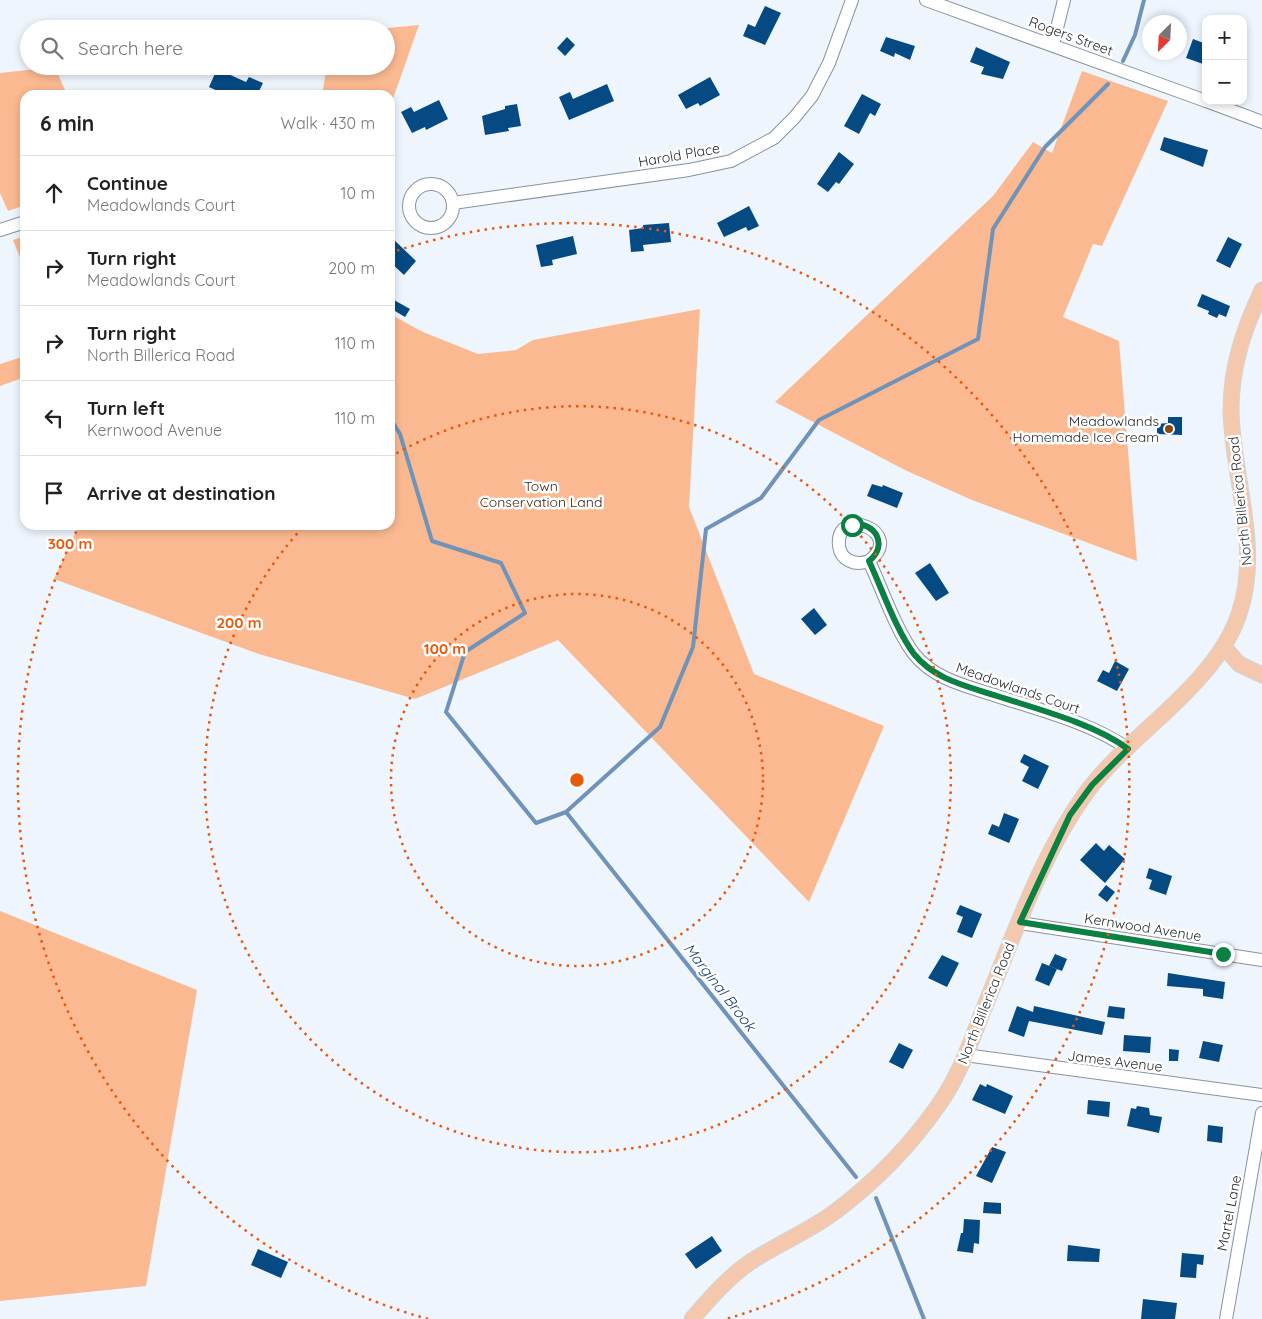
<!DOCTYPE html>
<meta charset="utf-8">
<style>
body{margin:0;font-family:Quicksand,sans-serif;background:#f6f6f6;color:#222}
.controls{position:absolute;right:15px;top:15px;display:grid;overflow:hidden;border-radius:10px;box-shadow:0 2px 8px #0003}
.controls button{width:45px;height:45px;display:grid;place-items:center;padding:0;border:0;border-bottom:1px solid #e0e0e0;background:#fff;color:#222;font:25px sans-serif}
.compass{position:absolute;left:1142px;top:15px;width:45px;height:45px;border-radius:50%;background:#fff;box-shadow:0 2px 8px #0003;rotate:204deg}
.stop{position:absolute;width:15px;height:15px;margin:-11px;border:4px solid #0b8043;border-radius:50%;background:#fff}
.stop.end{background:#0b8043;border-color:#fff;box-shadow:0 1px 5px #0008}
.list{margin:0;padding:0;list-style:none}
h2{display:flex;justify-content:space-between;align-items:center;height:65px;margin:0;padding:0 20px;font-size:21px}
h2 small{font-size:16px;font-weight:400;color:#767676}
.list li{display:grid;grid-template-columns:32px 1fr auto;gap:15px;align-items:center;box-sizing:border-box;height:75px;padding:0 20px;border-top:1px solid #e0e0e0}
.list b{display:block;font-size:19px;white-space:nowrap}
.list p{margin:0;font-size:16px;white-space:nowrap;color:#767676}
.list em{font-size:16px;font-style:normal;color:#767676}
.icon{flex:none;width:28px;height:28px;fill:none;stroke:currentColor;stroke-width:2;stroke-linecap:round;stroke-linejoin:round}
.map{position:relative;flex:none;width:1262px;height:1319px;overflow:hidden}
.search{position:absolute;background:#fff;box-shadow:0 2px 8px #0003;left:20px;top:20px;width:375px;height:55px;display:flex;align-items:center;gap:12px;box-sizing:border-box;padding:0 18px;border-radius:28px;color:#767676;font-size:19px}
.panel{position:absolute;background:#fff;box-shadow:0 2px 8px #0003;left:20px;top:90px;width:375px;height:440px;border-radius:15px}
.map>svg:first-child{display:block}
</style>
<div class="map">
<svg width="1262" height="1319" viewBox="0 0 1262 1319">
<rect width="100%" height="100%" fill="#eef5fd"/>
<g fill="#fab990">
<path d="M419 25 390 107V95H322L327 66H386V29H378Z"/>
<path d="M55 67 67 95H25V205L8 211 0 193V73Z"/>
<path d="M1082 71 1168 101 1102 246 1093 244 1063 317 1119 341 1137 561 972 500 905 470 775 402 993 196 1033 142 1052 153Z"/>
<path d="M25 236V270L13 240Z"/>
<path d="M700 309 689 507 754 674 884 726 809 902 558 640 415 699 259 654 54 579 79 525H390V314L423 332 478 354 516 350 533 340Z"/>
<path d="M25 356V377L0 386V364Z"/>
<path d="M0 911 197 990 146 1286 0 1301Z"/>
</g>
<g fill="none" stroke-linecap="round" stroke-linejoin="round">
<g stroke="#7093b9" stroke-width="4">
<path d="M1123 61 1135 35 1144 0"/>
<path d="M390 418 400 434 432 541 501 563 525 613 465 652 446 712 536 823 566 812 660 727 693 647 706 529 761 498 819 420 978 339 993 229 1045 147 1108 84"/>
<path d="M566 812 856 1177"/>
<path d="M876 1198 924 1319"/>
</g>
</g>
<g fill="#054a83">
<path d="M765 6 781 13 765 45 743 36 748 24 755 27Z"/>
<path d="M567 37 575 45 565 56 557 48Z"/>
<path d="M886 37 915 46 910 60 895 53 894 57 880 51Z"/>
<path d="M1193 39 1206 44V65L1186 58Z"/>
<path d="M976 47 1010 62 1003 79 981 74 984 67 970 62Z"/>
<path d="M217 69 246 82 249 77 263 83 257 95 241 91 240 95H226L209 87Z"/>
<path d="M710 77 720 95 700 106 698 103 686 109 678 95Z"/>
<path d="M607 84 614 101 569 120 559 97 570 92 573 99Z"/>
<path d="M862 94 881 104 875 116 870 113 859 134 844 126Z"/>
<path d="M439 100 448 119 426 130 425 127 412 133 401 112 411 107 414 112Z"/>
<path d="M517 104 521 126 508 128 509 131 485 135 482 116 505 109V106Z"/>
<path d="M1164 137 1208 150 1203 167 1160 150Z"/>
<path d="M839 152 854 164 839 184 836 182 828 192 817 184Z"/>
<path d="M749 206 759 226 748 231 746 227 724 237 717 223Z"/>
<path d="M669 223 671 242 643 245 644 251 631 252 629 230 643 228V225Z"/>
<path d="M390 236 416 261 404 275 390 262Z"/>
<path d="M573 236 577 254 552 260 553 265 541 267 536 245Z"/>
<path d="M1228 237 1242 244 1230 268 1216 261Z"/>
<path d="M1202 294 1230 306 1226 317 1219 314 1217 318 1208 314 1209 311 1197 306Z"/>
<path d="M394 300 410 309 405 317 390 308Z"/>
<path d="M1168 417H1182V435L1157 434V424L1168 423Z"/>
<path d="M872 484 882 487 883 485 903 493 897 508 867 496Z"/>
<path d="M930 563 949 593 936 601 915 573Z"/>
<path d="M814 608 827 625 815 635 801 619Z"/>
<path d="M1115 661 1129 669 1117 691 1097 681 1103 670 1109 673Z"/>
<path d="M1024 754 1049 766 1038 789 1022 781 1029 767 1020 762Z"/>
<path d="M1004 813 1019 819 1009 843 988 834 992 824 999 827Z"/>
<path d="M1096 843 1104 851 1109 845 1125 859 1105 883 1080 860Z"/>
<path d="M1149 868 1172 876 1166 895 1149 889 1152 880 1146 878Z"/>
<path d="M1106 885 1115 892 1107 902 1098 895Z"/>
<path d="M960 905 982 914 972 938 957 932 963 917 956 914Z"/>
<path d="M1055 954 1067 959 1062 971 1049 966Z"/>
<path d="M942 955 959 963 947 987 928 978Z"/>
<path d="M1042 963 1057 969 1049 986 1035 980Z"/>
<path d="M1168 973 1225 982 1223 999 1203 996V989L1167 986Z"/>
<path d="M1017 1006 1033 1012 1034 1006 1105 1022 1102 1035 1029 1021 1024 1037 1008 1031Z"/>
<path d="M1109 1006 1125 1008 1124 1019 1107 1017Z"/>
<path d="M1124 1035 1151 1037 1150 1053 1123 1051Z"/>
<path d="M1203 1041 1223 1045 1219 1062 1199 1058Z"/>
<path d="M899 1043 913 1050 903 1069 889 1062Z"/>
<path d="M1169 1049 1179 1050 1178 1061H1169Z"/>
<path d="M980 1084 986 1087 987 1084 1013 1096 1005 1114 972 1100Z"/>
<path d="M1088 1100 1110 1102 1109 1117 1087 1114Z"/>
<path d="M1137 1106 1149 1108 1150 1115 1162 1117 1159 1133 1127 1126 1131 1108 1136 1109Z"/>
<path d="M1208 1125 1223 1127 1222 1143 1207 1141Z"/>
<path d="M992 1147 1006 1152 992 1183 976 1176Z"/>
<path d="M984 1202 1001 1203V1214L983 1213Z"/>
<path d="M964 1219 980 1220 979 1244 974 1243 973 1253 957 1251 961 1233H963Z"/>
<path d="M712 1236 722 1251 696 1269 685 1254Z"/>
<path d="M1068 1245 1100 1249 1099 1262 1067 1261Z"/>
<path d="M258 1249 288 1262 281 1278 251 1265Z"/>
<path d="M1182 1253 1204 1255 1203 1265 1197 1264 1196 1278 1180 1277Z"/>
<path d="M1143 1299 1177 1303 1175 1319H1141Z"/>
</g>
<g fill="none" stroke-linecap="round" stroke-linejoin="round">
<defs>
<g id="minor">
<path d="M926 0 1206 101"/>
<path d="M1053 44 1064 0"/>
<path d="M1206 101 1262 122"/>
<circle cx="431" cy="206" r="22"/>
<path d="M453 203 689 170 731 161 774 138 794 118 812 96 829 63 852 0"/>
<path d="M0 230 25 222"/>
<path d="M869 561C856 566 841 561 839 546 835 504 907 532 869 561 882 589 896 630 914 654 935 680 967 686 997 696 1037 709 1095 724 1128 749"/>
<path d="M1020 923 1262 960"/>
<path d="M965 1055 1262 1095"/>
<path d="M1226 1319 1262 1113"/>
</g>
<g id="major">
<path d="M1224 647 1239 664 1262 675"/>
<path d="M692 1319C711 1297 731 1274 755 1259 782 1242 811 1230 836 1211 876 1181 911 1145 940 1103 959 1076 970 1044 982 1013 1013 939 1039 858 1086 793 1130 733 1215 686 1239 614 1262 548 1232 477 1231 410 1231 366 1244 329 1262 290"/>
</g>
</defs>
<use href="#minor" stroke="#8a929b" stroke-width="14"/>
<use href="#major" stroke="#d4d4d5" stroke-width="17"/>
<use href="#minor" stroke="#fff" stroke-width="12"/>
<use href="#major" stroke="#f4c8ac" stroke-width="15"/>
</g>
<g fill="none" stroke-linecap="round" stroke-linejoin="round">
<path stroke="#0b8043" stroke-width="6" d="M852 525C875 520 889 546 869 561 882 589 896 630 914 654 935 680 967 686 997 696 1037 709 1095 724 1128 749L1092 785 1070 815 1020 922 1223 954"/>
</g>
<g fill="none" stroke="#e8590c" stroke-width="2.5" stroke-dasharray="2.5 5">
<circle cx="577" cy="780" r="186"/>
<path d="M390 457A373 373 0 1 1 304 526"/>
<path d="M428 1319A559 559 0 0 1 79 526M390 253A559 559 0 1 1 726 1319"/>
</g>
<circle fill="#894813" stroke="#fff" stroke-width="2" cx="1169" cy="429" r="5"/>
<g text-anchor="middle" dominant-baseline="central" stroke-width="5" stroke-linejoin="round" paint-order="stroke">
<g font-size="14" fill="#262a2d" stroke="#fff">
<text transform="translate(1071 36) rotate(20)">Rogers Street</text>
<text transform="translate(679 155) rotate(-10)">Harold Place</text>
<text transform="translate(1240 501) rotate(-96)">North Billerica Road</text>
<text transform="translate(1018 688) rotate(19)">Meadowlands Court</text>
<text transform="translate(1143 927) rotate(9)">Kernwood Avenue</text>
<text transform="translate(986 1003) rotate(-68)">North Billerica Road</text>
<text transform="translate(1115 1061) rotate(7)">James Avenue</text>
<text transform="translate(1229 1213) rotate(-79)">Martel Lane</text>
</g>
<g font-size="14" fill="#262a2d" stroke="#fff" text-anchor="end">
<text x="1159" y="421">Meadowlands<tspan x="1159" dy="16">Homemade Ice Cream</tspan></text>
</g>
<g font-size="14" fill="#41220c" stroke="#fff">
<text x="541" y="486">Town<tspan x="541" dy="16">Conservation Land</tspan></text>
</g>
<g font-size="15" font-style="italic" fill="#19446e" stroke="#fff">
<text transform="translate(720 987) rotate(52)">Marginal Brook</text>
</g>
</g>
<circle cx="577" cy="780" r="8" fill="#e8590c" stroke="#fff" stroke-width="2.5"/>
<g font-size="15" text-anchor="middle" font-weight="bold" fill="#e8590c" stroke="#fff" stroke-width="5" stroke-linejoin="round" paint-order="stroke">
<text x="70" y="549">300 m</text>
<text x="239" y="628">200 m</text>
<text x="445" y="654">100 m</text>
</g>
</svg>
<div class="controls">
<button>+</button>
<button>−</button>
</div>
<svg class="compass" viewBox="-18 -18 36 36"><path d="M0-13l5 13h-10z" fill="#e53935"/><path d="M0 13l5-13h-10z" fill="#767676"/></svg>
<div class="stop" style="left:852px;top:525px"></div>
<div class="stop end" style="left:1223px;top:954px"></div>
<div class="search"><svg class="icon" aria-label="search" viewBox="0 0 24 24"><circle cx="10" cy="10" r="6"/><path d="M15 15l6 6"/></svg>Search here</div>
<section class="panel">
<h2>6 min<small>Walk · 430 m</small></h2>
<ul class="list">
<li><svg class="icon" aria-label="ahead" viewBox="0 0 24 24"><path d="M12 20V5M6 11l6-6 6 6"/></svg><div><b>Continue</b><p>Meadowlands Court</p></div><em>10 m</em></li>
<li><svg class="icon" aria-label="right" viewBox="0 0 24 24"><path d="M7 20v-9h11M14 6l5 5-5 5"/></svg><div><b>Turn right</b><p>Meadowlands Court</p></div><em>200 m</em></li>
<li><svg class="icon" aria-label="right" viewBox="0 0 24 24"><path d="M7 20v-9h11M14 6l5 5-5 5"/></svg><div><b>Turn right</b><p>North Billerica Road</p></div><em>110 m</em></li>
<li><svg class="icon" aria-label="left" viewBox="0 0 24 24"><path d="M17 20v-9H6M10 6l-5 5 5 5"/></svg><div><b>Turn left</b><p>Kernwood Avenue</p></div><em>110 m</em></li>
<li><svg class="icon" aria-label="arrive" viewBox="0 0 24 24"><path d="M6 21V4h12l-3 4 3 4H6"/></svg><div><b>Arrive at destination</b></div></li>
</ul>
</section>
</div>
